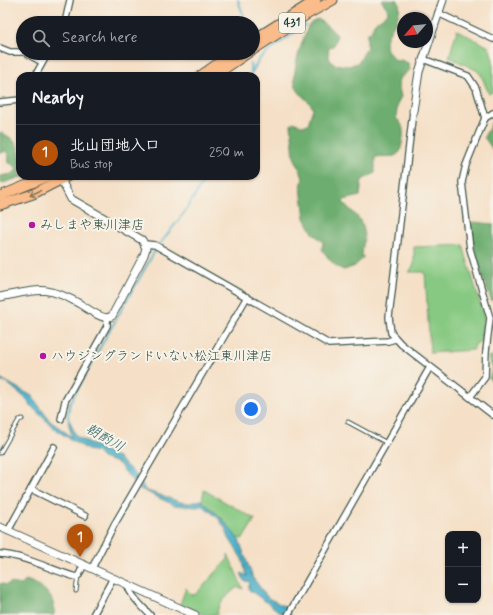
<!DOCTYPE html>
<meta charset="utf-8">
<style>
body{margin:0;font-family:Mynerve,"Klee One",sans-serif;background:#242831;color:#f1f3f6}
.controls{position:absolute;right:12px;bottom:12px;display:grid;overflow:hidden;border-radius:8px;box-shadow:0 1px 3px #0004}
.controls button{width:36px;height:36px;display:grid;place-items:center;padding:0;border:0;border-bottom:1px solid #363941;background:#171b24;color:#f1f3f6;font:20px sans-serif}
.compass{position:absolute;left:397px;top:12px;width:36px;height:36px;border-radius:50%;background:#171b24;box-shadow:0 1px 3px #0004;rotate:242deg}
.you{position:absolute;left:251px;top:409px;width:14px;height:14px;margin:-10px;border:3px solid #fff;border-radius:50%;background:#1a73e8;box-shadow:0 0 0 6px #1a73e833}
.badge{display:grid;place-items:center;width:26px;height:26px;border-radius:50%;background:#b45309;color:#fff;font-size:13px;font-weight:700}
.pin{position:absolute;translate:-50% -33px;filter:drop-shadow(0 1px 2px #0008)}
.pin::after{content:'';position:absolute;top:21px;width:14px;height:12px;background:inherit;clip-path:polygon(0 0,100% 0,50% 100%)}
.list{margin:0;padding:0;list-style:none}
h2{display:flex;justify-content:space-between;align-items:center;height:52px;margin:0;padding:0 16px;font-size:17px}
h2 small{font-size:13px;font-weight:400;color:#9ea1a6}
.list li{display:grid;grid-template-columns:26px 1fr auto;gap:12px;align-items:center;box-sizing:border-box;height:56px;padding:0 16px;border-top:1px solid #363941}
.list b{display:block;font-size:15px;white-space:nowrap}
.list p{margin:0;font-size:13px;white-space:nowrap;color:#9ea1a6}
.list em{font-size:13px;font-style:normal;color:#9ea1a6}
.icon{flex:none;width:22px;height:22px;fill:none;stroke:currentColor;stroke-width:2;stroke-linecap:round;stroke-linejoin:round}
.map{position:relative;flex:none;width:493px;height:615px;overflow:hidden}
.search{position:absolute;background:#171b24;box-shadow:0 1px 3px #0004;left:16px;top:16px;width:244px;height:44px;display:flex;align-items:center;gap:10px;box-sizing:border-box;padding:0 14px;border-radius:22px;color:#9ea1a6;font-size:15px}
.panel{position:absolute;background:#171b24;box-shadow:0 1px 3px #0004;left:16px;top:72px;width:244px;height:108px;border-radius:12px}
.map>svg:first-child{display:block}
</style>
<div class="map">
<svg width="493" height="615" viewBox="0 0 493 615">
<rect width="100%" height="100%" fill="#f7f3e8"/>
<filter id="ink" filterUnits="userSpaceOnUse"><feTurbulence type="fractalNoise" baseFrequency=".025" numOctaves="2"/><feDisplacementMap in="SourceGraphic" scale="8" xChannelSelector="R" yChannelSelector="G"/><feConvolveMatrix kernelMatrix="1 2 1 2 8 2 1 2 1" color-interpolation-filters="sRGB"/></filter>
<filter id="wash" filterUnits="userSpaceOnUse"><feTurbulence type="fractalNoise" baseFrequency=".012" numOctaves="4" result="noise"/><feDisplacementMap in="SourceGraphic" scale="16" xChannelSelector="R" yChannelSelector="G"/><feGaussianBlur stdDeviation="0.9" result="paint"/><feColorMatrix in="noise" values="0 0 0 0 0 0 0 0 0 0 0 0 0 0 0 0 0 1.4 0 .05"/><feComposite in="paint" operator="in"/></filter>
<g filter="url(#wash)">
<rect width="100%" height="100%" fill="#f5e0c7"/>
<g fill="#87c982" stroke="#53835b">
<path d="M457 30 489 47 493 59V91L489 94 481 75 476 70 449 57Z"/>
<path d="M463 245 484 317 481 343H476L473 350 430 353 425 272H409L414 265V247Z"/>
<path d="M204 490 255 519 243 539 237 538 222 518 202 501Z"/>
<path d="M228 554 243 589 238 587C230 592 216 606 217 615H205L180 604 186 588 191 595 196 594 228 559Z"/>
</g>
<g fill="#6dad70" stroke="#467552">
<path d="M381 0H398C408 24 367 39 397 61L401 60 408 63 410 70C394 82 398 80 401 97L398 102 396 118C407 127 403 139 400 152L395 156 375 157V173L362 180 360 196 344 200 343 202C351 212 364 219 364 233 365 241 361 249 363 258L355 266 344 270C333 266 329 259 322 249L323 242 313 233 305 218 301 188 303 177 294 157 291 125 293 122 303 126 308 124 313 108C309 100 301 97 297 89 289 75 303 39 309 24L318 19 329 27 337 35 334 45 329 48 328 56 333 64 349 66 359 62 367 47V34L371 31 375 22 388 13 387 8Z"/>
<path d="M493 120V150L484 137Z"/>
<path d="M0 132C23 142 20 154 20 176H24L0 184V176L12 174 17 170 15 166 8 162C9 157 10 154 5 151L0 154Z"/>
<path d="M473 222 493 224V301L491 300C482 276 473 251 471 225Z"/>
<path d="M489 356H493V383L489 378 493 368 488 358Z"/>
<path d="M26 580C43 586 56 596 54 615H0V583L6 585 10 583 22 585Z"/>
</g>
<path fill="#48afc7" stroke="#34767e" d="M0 378 32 396 50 421 72 437 68 421H70L76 436 117 457 140 479 145 490 180 502 190 503 201 500 223 520 239 540 253 578 268 598 286 607 291 615H284L248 589 250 582 244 581 241 573 247 576 242 559 229 538 225 528 218 518 202 505 197 507 174 505 138 488 118 463 102 458 97 452 88 450 56 430 31 406 25 398 6 382H0Z"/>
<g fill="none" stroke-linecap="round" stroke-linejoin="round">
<g stroke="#48afc7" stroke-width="2">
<path d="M238 0 246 23"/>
<path d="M250 64 251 72"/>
<path d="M250 76 260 58 305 25"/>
<path d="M69 422 68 415 70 403 102 344 156 249 184 213 207 176"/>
</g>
</g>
</g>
<g filter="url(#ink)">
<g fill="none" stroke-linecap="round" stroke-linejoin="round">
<defs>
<g id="service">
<path d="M348 422 387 443"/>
<path d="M0 453 19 420 22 419"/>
<path d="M76 591 78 576"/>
</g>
<g id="minor">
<path d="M438 13 493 39"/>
<path d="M65 23 70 0"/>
<path d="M0 48 10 52H23"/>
<path d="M26 53 42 62"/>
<path d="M423 59 468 76 476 88 485 118 466 165 462 182 470 249 490 318 486 351 485 377 470 397"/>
<path d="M35 76 48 53"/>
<path d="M0 102 20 100"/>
<path d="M413 111 389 317 391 333 401 344 493 415"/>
<path d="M485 118 493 113"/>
<path d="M145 244 155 245 329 344 388 341 395 339"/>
<path d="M61 419 65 401 107 326V318"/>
<path d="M31 489 85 516"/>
<path d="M8 531 54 447"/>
<path d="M0 554C26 556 51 570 76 577L79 575 84 564"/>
<path d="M92 568 114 525 247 297"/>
<path d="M127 584C131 597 141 605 150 615"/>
<path d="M93 615 113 578"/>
<path d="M288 615 430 367"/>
</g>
<g id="tertiary">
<path d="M413 111 419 72 443 0"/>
<path d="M0 297C37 290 45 284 80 304 88 309 98 317 107 318L112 316 144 255 146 248 142 240 71 199 59 176"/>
<path d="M0 527 195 615"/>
</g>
<g id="trunk">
<path d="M253 40 316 0"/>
<path d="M253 50 308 14 333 0"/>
<path d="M200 76 233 53"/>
<path d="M214 76 248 53"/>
<path d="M0 196 49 176"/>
<path d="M0 205 33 194 68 176"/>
</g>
</defs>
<use href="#service" stroke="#3f554a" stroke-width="5"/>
<use href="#minor" stroke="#3f554a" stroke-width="8"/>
<use href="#tertiary" stroke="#3f554a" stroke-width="9"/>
<use href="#trunk" stroke="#3f554a" stroke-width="11"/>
<use href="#service" stroke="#fff" stroke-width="3"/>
<use href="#minor" stroke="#fff" stroke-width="5.5"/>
<use href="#tertiary" stroke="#fff" stroke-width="7"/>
<use href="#trunk" stroke="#fabc8b" stroke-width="9"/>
</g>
<defs><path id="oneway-shaft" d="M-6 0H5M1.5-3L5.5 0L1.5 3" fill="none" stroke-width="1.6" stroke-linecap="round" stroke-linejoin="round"/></defs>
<use stroke="#82765b" href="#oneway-shaft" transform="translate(35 193) rotate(156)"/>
</g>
<g fill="#b5179e" stroke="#f7f3e8" stroke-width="1.5">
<circle cx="32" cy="225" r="4"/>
<circle cx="43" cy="356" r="4"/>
</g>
<g text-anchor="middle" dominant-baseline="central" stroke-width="4" stroke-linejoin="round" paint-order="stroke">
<rect fill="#f7f3e8" stroke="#60746a" stroke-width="1" x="279" y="13" width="26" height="20" rx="3"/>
<g font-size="12" font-weight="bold" fill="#1f3d34">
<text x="292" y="23">431</text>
</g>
<g font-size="13" fill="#1f3d34" stroke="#f7f3e8" text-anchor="start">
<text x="40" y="225">みしまや東川津店</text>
<text x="51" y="356">ハウジングランドいない松江東川津店</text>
</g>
<g font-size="14" font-style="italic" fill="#2b5f60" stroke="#f7f3e8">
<text transform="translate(105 438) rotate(30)">朝酌川</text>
</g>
</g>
</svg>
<div class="controls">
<button>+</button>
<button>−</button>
</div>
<svg class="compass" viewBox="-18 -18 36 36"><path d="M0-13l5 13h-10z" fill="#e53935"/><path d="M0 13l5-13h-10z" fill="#9ea1a6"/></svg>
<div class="you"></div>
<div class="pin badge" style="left:80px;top:557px">1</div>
<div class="search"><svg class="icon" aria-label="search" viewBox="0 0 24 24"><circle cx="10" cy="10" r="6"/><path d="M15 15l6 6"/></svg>Search here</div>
<section class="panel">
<h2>Nearby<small></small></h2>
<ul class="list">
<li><span class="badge">1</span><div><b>北山団地入口</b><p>Bus stop</p></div><em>250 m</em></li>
</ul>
</section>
</div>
